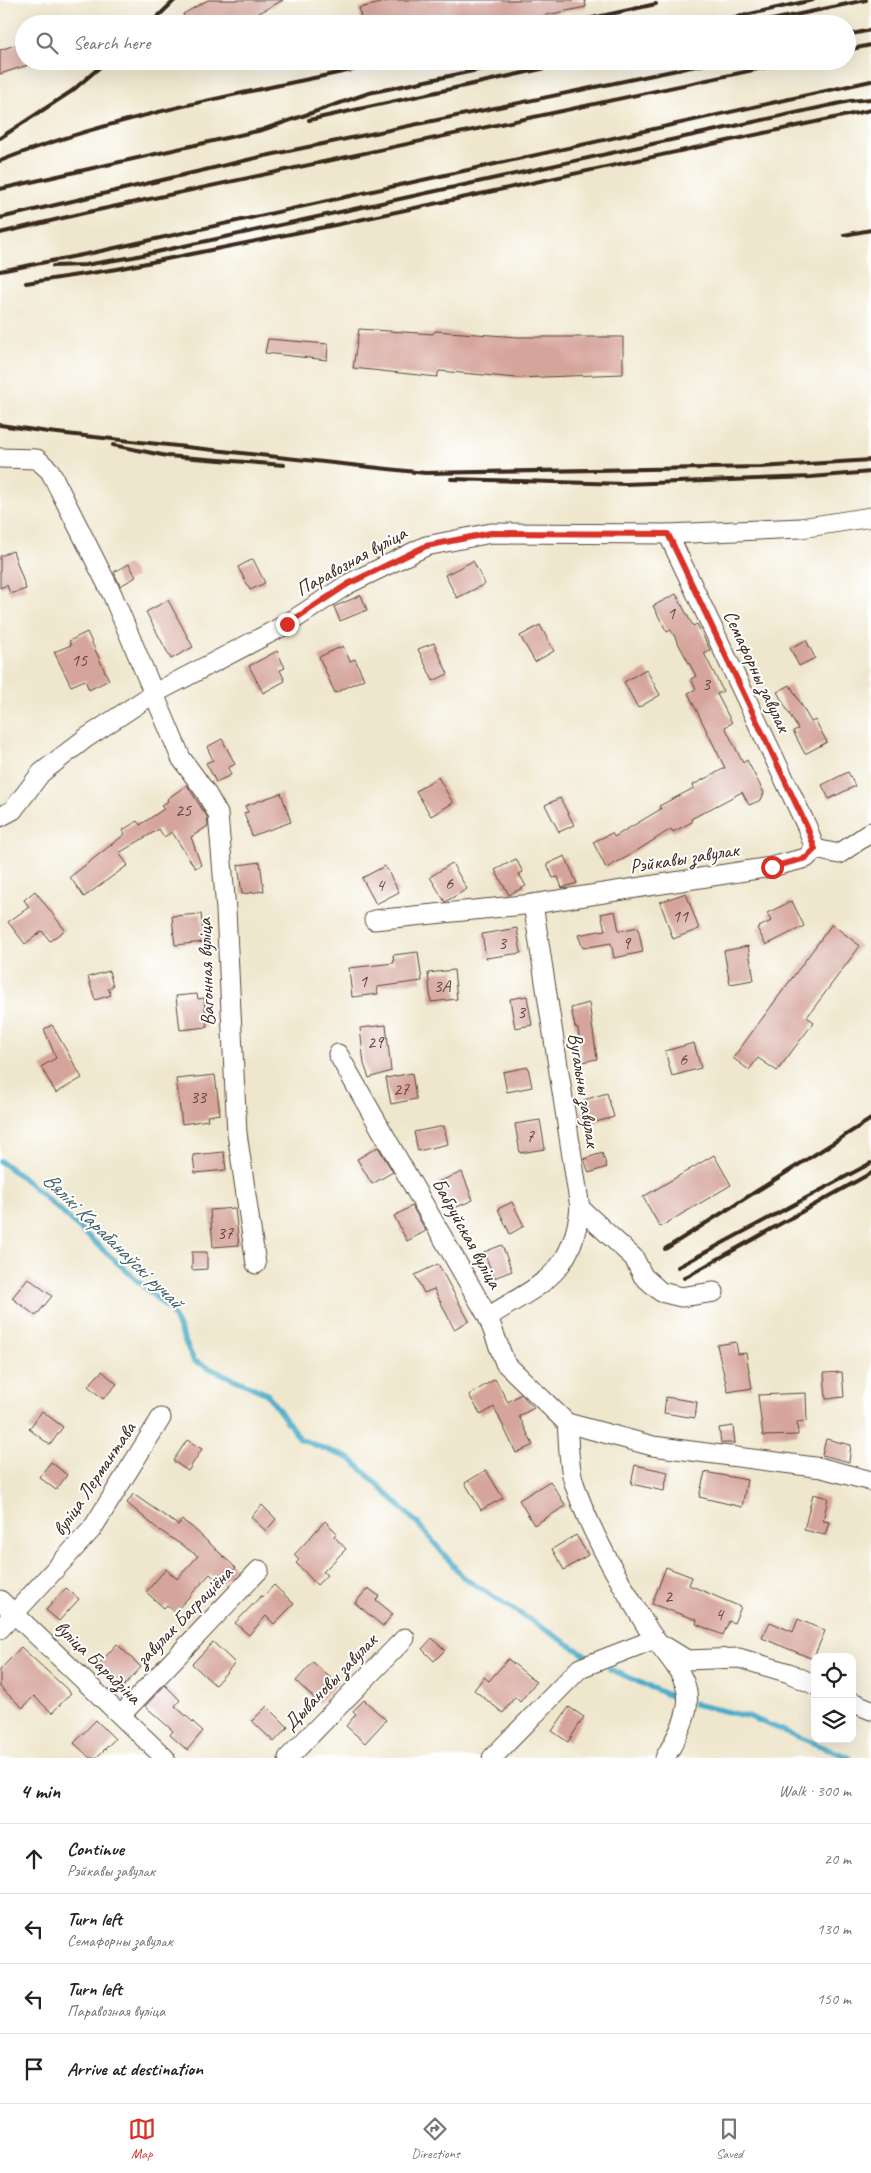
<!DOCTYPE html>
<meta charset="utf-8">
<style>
body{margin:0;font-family:Caveat,sans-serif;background:#f2f2f2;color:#222}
.controls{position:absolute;right:15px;bottom:15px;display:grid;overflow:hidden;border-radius:10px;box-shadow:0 5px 20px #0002}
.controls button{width:45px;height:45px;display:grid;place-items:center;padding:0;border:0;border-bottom:1px solid #e0e0e0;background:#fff;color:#222;font:25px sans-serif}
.stop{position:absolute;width:15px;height:15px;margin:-11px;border:4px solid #d93025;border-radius:50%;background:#fff}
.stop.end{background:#d93025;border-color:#fff;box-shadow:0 1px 5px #0008}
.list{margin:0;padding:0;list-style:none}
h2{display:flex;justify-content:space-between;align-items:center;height:65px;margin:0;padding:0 20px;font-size:21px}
h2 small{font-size:16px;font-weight:400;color:#767676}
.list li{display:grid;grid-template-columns:32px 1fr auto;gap:15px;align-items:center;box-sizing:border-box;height:70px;padding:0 20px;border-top:1px solid #e0e0e0}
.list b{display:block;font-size:19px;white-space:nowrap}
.list p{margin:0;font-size:16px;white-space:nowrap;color:#767676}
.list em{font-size:16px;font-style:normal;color:#767676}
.icon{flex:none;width:28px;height:28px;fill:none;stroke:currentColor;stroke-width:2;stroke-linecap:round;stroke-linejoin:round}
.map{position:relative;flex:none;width:871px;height:1758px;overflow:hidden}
.search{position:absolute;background:#fff;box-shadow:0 5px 20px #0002;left:15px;right:15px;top:15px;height:55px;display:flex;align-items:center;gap:12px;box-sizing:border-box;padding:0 18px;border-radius:28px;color:#767676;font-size:19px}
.sheet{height:345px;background:#fff}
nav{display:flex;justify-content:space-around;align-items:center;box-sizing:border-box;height:70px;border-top:1px solid #e0e0e0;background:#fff;font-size:14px;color:#767676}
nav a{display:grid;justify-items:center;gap:2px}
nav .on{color:#d93025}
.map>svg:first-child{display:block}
</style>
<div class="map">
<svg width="871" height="1758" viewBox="0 0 871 1758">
<rect width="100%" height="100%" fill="#fff"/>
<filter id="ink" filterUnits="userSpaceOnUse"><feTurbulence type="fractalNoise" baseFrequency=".02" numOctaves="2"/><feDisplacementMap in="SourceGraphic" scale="10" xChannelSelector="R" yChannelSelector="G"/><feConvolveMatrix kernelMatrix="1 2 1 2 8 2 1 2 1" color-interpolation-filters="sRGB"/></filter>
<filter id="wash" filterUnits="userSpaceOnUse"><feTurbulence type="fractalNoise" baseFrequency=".0096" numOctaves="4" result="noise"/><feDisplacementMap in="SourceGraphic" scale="20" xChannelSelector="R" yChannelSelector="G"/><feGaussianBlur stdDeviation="1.12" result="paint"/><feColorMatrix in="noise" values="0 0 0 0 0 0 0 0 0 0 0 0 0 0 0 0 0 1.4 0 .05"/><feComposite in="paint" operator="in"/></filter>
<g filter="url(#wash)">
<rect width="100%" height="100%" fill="#efe7cd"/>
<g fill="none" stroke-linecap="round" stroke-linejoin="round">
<g stroke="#48abc7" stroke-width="5.5">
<path d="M0 1161 27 1181 171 1311 194 1361 267 1394 300 1439 351 1459 419 1525 464 1578 587 1656"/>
<path d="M610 1669 679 1700"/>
<path d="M694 1704 750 1717 850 1758"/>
</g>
</g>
<g id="blocks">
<g fill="#d5a49b">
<path d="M208 0H283L239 24H187L183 14Z"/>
<path d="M394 0H585L586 7 503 24H362L359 8Z"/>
<path d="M21 43 24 61H27L28 65 0 74V50Z"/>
<path d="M359 329 433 334 435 331 518 337H623V374L517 378 439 371 437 377 353 368Z"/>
<path d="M268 339 328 344 327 360 265 353Z"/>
<path d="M13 551 26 589 10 594 7 585 0 588V556Z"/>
<path d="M253 559 265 583 250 590 238 567Z"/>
<path d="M473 561 485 584 457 598 445 575Z"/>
<path d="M129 564 136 577 120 586 114 572Z"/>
<path d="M676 594 693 626 697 624 710 650 704 653 723 691 717 694 732 723 725 727 743 763 747 760 764 793 761 800 749 805 742 792 691 819 692 822 673 832 671 829 627 857 606 868 593 842 612 833 614 837 661 809 659 806 694 788 693 785 725 768 688 693 696 689 691 679 696 676 671 630 667 632 653 606Z"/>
<path d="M361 595 367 610 340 621 334 607Z"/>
<path d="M168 600 193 647 171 659 146 612Z"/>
<path d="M540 625 554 651 535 662 520 636Z"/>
<path d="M87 632 109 680 89 690 85 680 71 686 54 652 71 645 69 641Z"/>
<path d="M806 640 815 658 799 666 790 648Z"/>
<path d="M434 643 448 674 433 681 418 649Z"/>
<path d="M343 646 350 661 355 659 364 679 335 693 319 657Z"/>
<path d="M277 651 285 668 280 670 285 681 263 693 249 666Z"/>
<path d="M646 669 660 695 638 708 624 682Z"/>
<path d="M790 685 811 722 815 720 827 742 805 754 793 731 798 729 777 692Z"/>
<path d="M222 739 235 764 228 768 231 775 216 782 206 763 213 760 207 747Z"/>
<path d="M848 772 855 786 829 799 822 785Z"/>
<path d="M438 777 453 803 431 816 416 791Z"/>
<path d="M187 785 207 817 208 826 191 837 201 865 195 868 172 832 164 837 159 829 119 853 128 865 84 897 70 877 125 834 123 830 137 821 140 825 164 809 161 806 168 801 167 799Z"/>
<path d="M281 793 291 822 252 836 244 813 248 812 245 806Z"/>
<path d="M560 798 574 825 559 832 545 805Z"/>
<path d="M565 856 577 883 562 888 558 877 553 878 547 864Z"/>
<path d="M516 859 523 872 519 874 526 886 509 895 495 870Z"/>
<path d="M260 862 264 891 242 894 238 865Z"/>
<path d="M452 863 467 889 445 902 430 877Z"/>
<path d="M385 866 399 892 376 904 362 878Z"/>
<path d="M35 891 65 930 50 941 42 931 25 944 8 922 29 907 24 900Z"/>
<path d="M686 893 699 929 673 939 660 902Z"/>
<path d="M792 901 804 926 766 945 757 928 771 921 767 913Z"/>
<path d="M615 911 619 931 638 927 643 952 614 958 611 943 583 948 578 935 605 930 601 914Z"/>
<path d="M201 914 204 942 175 945 172 916Z"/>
<path d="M832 924 860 946 807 1017 814 1022 777 1071 758 1058 749 1070 733 1058Z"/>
<path d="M517 928 521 953 486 958 482 934Z"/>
<path d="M748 946 754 980 730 984 724 951Z"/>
<path d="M418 952 422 981 377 987 378 994 352 997 349 968 394 963 393 955Z"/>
<path d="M454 970 457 999 431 1002 428 973Z"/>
<path d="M109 971 113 986 108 988 111 995 95 1000 88 977Z"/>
<path d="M197 994 198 999 204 998 207 1027 180 1030 176 996Z"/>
<path d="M527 996 532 1025 515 1028 510 999Z"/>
<path d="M589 1003 597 1059 582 1062 578 1029 575 1027 571 1008Z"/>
<path d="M52 1025 82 1078 56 1093 41 1067 56 1058 44 1029Z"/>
<path d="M386 1025 391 1071 369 1078 364 1064 360 1028Z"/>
<path d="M694 1043 701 1068 672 1076 665 1051Z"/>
<path d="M528 1067 532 1087 507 1092 503 1072Z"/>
<path d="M412 1073 416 1099 391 1104 386 1078Z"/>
<path d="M215 1075 220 1114 207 1116 208 1120 182 1124 176 1079Z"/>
<path d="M607 1093 614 1117 585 1125 581 1111 587 1109 584 1100Z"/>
<path d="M540 1120 545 1149 520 1153 515 1124Z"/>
<path d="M444 1126 448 1144 418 1151 414 1132Z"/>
<path d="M378 1147 393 1172 372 1184 357 1159Z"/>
<path d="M224 1152 226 1170 195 1173 193 1155Z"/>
<path d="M602 1153 607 1167 589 1173 584 1159Z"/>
<path d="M714 1155 731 1185 660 1227 643 1197Z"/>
<path d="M462 1172 473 1200 450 1210 438 1182Z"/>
<path d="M512 1202 524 1226 510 1234 498 1209Z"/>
<path d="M412 1206 426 1231 407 1241 394 1216Z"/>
<path d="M235 1208 239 1245 213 1247 210 1210Z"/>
<path d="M502 1245 512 1271 494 1278 484 1252Z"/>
<path d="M192 1252H207V1269L192 1270Z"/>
<path d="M438 1264 469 1321 454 1329 434 1289 424 1293 415 1275Z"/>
<path d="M28 1278 52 1296 36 1316 12 1298Z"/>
<path d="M736 1342 738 1354 746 1353 752 1388 728 1392 717 1345Z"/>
<path d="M102 1371 117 1384 103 1399 88 1386Z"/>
<path d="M842 1372 844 1397 826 1399 824 1373Z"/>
<path d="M495 1379 508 1402 521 1394 534 1408 519 1416 533 1445 516 1453 494 1407 481 1415 469 1395Z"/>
<path d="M806 1393 807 1421 797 1422 798 1435 763 1436 758 1395Z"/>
<path d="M666 1397 697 1402 695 1418 664 1413Z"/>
<path d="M42 1411 63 1427 50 1445 29 1429Z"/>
<path d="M733 1426 735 1443H721L719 1428Z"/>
<path d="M826 1439 851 1445 849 1462 822 1455Z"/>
<path d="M187 1440 202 1449 188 1471 173 1461Z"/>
<path d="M51 1462 67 1475 56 1490 39 1477Z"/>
<path d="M635 1465 668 1472 664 1491 631 1484Z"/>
<path d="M486 1470 503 1498 481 1510 465 1483Z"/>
<path d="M705 1472 747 1480 742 1507 699 1497Z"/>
<path d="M550 1481 566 1506 534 1525 519 1500Z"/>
<path d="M133 1494 178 1525 182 1520 192 1527 236 1568 221 1584 210 1574 175 1612 167 1605 164 1608 146 1592 166 1569 177 1579 198 1556 158 1529 127 1503Z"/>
<path d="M813 1494 828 1498 823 1521 829 1522 825 1535 804 1530Z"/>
<path d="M262 1505 276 1519 266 1531 251 1517Z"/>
<path d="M325 1521 337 1533 334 1536 346 1549 323 1572 327 1575 317 1585 296 1563 299 1560 294 1555Z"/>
<path d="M576 1535 588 1555 564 1570 552 1549Z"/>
<path d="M666 1567 692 1577 689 1585 741 1607 734 1623 729 1621 723 1635 696 1624 697 1620 652 1604Z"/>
<path d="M274 1585 294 1604 274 1624 266 1616 249 1635 235 1623 261 1596 263 1597Z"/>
<path d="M66 1588 79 1599 59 1621 46 1610Z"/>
<path d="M368 1588 379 1596 376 1600 393 1614 383 1626 355 1603Z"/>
<path d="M798 1619 825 1631 813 1659 762 1638 770 1622 793 1632Z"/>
<path d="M432 1638 445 1650 434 1661 422 1649Z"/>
<path d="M213 1642 235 1663 215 1685 192 1664Z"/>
<path d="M117 1644 141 1667 122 1688 98 1665Z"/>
<path d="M21 1647 71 1693 52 1713 34 1696 23 1708 0 1687V1670Z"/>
<path d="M508 1659 536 1682 520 1702 515 1697 503 1713 474 1690 484 1677 489 1681Z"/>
<path d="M313 1662 337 1684 319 1703 296 1681Z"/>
<path d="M165 1685 180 1700 175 1706 203 1731 187 1750 170 1735 173 1731 145 1706Z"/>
<path d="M364 1700 386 1720 365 1743 346 1726 356 1714 353 1711Z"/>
<path d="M267 1706 288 1727 274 1742 252 1721Z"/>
<path d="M569 1707 584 1717 568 1742 552 1731Z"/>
<path d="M96 1720 115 1739 96 1758H90L74 1743Z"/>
</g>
</g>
</g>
<g filter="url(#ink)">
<use href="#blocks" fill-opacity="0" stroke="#564638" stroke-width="1"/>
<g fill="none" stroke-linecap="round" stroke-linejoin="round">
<defs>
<g id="street">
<path d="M0 458 37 459 50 471 112 594 181 758 205 791 218 814 226 910 237 1133 256 1264"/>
<path d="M0 817 13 810 41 773 86 738 153 694 287 624 348 584 426 546 491 533 668 534 801 528 871 517"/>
<path d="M815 849 839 854 871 832"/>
<path d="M374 920 533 904 771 867 806 858 815 849 807 827 668 534"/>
<path d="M338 1054 488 1317 505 1363 567 1423 653 1446 822 1468 871 1481"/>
<path d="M580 1208 634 1258 643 1276 661 1292 681 1297 714 1292"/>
<path d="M488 1317C540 1284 572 1276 580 1208L533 904"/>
<path d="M567 1423C569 1443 568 1464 574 1483 591 1535 621 1583 648 1629 660 1648 679 1665 686 1687 693 1711 676 1738 665 1758"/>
<path d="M0 1600 165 1758"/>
<path d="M0 1629 92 1529 161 1418"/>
<path d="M666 1647 687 1660 739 1658 789 1673 815 1685"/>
<path d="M852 1702 871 1710"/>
<path d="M121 1715 259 1570"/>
<path d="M288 1758 405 1638"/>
<path d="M492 1758 580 1668 655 1639"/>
</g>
</defs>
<use href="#street" stroke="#564638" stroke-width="21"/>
<use href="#street" stroke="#fff" stroke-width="19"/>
<g stroke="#3b2a1e" stroke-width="4">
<path d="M150 24 175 0"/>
<path d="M565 24 656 4"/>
<path d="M705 24 813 0"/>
<path d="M753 24 866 0"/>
<path d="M847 35 871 30"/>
<path d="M847 50 871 45"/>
<path d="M309 120 578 61"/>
<path d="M0 138 72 91 107 61"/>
<path d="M0 161C124 112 263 90 394 61"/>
<path d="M0 189 262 130 369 93 520 61"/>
<path d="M0 218 260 157 720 61"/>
<path d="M0 233 84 213 796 61"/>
<path d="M844 235 871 230"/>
<path d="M53 266 85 265 133 257 850 101 871 99"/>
<path d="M0 271 92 253 871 81"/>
<path d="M26 283 117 269 340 224 871 110"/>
<path d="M0 425 48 432 425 473 761 467 871 460"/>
<path d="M113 445 167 456 284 465"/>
<path d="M451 479 625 484 811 477 871 472"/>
<path d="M665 1249 871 1119"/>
<path d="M678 1267 871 1163"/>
<path d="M684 1278 871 1173"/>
</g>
</g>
</g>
<g fill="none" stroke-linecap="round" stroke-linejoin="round" filter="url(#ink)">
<path stroke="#d93025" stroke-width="6" d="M287 624 348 584 426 546 491 533 668 534 807 827 815 849 806 858 772 867"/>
</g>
<g text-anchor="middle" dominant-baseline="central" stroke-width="4" stroke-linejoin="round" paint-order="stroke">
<g font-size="18" fill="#62483d">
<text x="671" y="613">1</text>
<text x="79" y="660">15</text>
<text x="706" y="684">3</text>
<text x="183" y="810">25</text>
<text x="449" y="883">6</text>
<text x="380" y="885">4</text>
<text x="680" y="916">11</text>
<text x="502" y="943">3</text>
<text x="626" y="943">9</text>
<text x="363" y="981">1</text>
<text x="442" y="986">3А</text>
<text x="521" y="1012">3</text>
<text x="375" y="1042">29</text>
<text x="683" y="1059">6</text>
<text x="401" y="1089">27</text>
<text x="198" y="1097">33</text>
<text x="530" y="1136">7</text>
<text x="225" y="1233">37</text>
<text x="668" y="1596">2</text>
<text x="719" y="1614">4</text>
</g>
<g font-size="20" fill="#3b2a1e" stroke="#fff">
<text transform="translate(351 561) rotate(-29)">Паравозная вуліца</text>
<text transform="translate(757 671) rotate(65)">Семафорны завулак</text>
<text transform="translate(684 858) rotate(-9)">Рэйкавы завулак</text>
<text transform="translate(206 972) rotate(-92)">Вагонная вуліца</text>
<text transform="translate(584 1090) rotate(81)">Вугальны завулак</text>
<text transform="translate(467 1233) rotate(61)">Бабруйская вуліца</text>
<text transform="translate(94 1479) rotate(-56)">вуліца Лермантава</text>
<text transform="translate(184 1616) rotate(-46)">завулак Баграціёна</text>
<text transform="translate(98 1662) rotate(44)">вуліца Барадзіна</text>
<text transform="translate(330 1682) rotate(-46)">Дывановы завулак</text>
</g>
<g font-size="21" font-style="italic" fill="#405e62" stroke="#fff">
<text transform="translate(113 1240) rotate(44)">Вялікі Карабанаўскі ручай</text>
</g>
</g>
</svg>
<div class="controls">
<button><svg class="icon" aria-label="locate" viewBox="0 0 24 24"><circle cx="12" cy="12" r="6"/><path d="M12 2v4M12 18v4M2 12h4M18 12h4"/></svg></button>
<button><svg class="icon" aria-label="layers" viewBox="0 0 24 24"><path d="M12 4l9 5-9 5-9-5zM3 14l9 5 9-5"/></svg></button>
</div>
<div class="stop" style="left:772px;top:867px"></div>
<div class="stop end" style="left:287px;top:624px"></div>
<div class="search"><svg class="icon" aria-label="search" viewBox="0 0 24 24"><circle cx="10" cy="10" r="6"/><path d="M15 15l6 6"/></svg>Search here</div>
</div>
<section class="sheet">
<h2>4 min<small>Walk · 300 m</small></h2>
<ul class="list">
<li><svg class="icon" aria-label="ahead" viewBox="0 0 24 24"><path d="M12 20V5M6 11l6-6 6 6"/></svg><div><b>Continue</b><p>Рэйкавы завулак</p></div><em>20 m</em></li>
<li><svg class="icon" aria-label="left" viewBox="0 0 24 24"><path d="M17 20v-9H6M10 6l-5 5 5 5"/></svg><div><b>Turn left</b><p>Семафорны завулак</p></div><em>130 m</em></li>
<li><svg class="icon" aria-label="left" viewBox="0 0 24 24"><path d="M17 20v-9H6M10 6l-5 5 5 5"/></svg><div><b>Turn left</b><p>Паравозная вуліца</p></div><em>150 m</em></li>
<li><svg class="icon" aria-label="arrive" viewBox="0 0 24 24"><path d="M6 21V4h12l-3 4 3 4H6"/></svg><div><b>Arrive at destination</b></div></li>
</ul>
</section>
<nav>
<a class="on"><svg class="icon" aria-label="map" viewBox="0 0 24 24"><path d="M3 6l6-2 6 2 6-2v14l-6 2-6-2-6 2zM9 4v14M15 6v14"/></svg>Map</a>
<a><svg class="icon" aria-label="directions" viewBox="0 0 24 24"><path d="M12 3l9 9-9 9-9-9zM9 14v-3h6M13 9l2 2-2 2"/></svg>Directions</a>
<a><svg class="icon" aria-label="saved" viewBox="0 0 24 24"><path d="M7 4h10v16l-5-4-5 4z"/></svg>Saved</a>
</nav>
